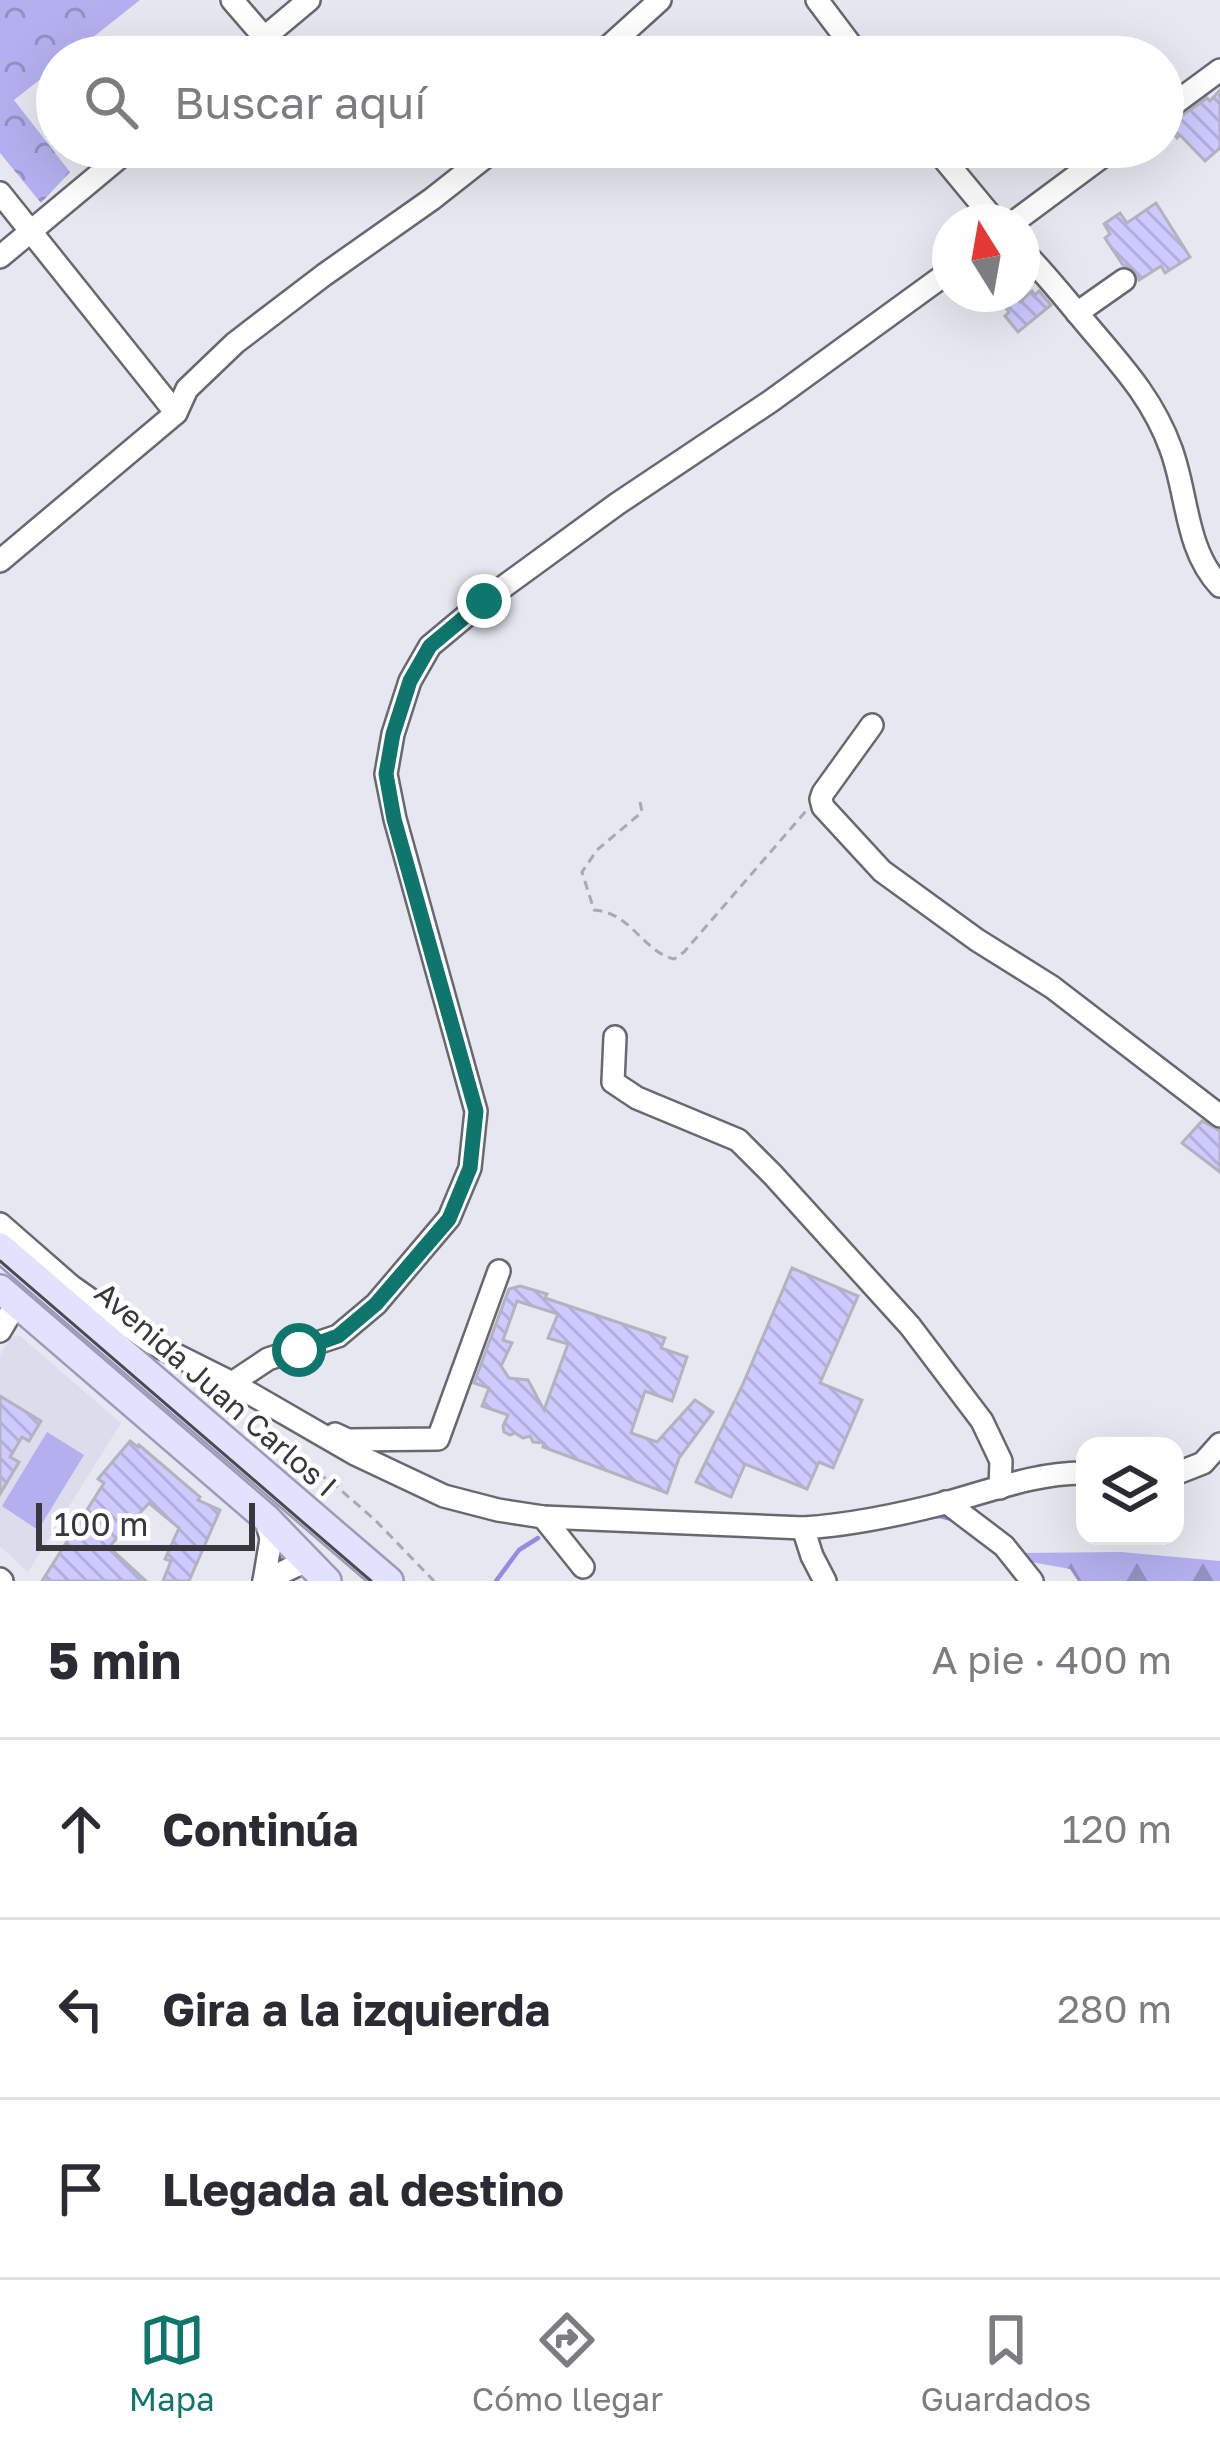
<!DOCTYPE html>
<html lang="es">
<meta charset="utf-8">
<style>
body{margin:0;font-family:"Golos Text",sans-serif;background:#f2f2f3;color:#2b2b33}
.controls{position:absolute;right:36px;bottom:36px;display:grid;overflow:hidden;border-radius:24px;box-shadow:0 12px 48px #0002}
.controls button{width:108px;height:108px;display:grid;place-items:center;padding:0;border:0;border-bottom:3px solid #e1e1e2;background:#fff;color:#2b2b33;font:60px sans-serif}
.compass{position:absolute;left:932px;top:204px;width:108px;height:108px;border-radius:50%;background:#fff;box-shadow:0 12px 48px #0002;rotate:349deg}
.scale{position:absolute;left:36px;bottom:30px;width:219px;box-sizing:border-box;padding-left:12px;border:6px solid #38383c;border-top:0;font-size:33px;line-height:42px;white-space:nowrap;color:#38383c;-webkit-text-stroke:9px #fff;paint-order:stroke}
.stop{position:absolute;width:36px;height:36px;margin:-27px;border:9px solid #0f766e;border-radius:50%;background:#fff}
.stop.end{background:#0f766e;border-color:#fff;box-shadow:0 3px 12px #0008}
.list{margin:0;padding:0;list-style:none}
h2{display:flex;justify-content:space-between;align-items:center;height:156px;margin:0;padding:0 48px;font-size:51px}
h2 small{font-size:39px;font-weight:400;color:#7c7c81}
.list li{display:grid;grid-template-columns:78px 1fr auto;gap:36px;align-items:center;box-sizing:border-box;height:180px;padding:0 48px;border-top:3px solid #e1e1e2}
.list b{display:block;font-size:45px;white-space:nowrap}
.list em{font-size:39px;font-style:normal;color:#7c7c81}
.icon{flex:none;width:66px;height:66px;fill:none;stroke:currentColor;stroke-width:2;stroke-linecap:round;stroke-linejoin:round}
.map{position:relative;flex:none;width:1220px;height:1581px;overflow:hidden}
.search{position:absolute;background:#fff;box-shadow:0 12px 48px #0002;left:36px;right:36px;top:36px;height:132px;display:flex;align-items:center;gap:30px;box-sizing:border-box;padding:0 42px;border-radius:66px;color:#7c7c81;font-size:45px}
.sheet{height:696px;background:#fff}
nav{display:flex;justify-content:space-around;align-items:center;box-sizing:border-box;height:168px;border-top:3px solid #e1e1e2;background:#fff;font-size:33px;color:#7c7c81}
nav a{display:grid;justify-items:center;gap:6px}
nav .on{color:#0f766e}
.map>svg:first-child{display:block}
</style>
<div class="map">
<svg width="1220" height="1581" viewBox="0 0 1220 1581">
<defs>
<pattern id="forest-firs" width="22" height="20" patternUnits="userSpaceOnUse" patternTransform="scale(3)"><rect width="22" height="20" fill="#b4b0ef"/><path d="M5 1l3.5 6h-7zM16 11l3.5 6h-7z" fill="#9390c3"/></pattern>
<pattern id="park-crowns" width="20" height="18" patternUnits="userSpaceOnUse" patternTransform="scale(3)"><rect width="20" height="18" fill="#b4b0ef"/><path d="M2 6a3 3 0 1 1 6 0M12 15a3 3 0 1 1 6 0" fill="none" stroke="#9390c3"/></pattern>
<pattern id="building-back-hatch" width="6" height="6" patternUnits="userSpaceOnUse" patternTransform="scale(3)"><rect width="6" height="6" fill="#cdcaff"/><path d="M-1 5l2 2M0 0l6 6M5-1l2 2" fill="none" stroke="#b1aedb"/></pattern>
</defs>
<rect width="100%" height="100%" fill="#e7e7f1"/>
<path fill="#dcdced" d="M15 1336H20L121 1423 28 1572 0 1546V1355L10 1339Z"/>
<path fill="url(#forest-firs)" d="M1121 1552 1220 1561V1581H1078L1070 1569 1025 1561 1019 1553Z"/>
<path fill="url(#park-crowns)" d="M0 0H140L68 57H57V66L14 100 70 172 41 203 0 153Z"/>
<path fill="#b4b0ef" d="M47 1432 84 1455 38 1530 2 1506Z"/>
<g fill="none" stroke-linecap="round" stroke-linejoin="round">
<g stroke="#948cdf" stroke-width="4.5">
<path d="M920 1519 940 1516 956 1520"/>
<path d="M496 1581 519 1550 538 1538"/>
</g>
</g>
<g fill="url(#building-back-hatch)" stroke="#b3b3bd" stroke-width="3" fill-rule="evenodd">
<path d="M1220 90V148L1205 161 1180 135 1177 138 1167 126 1207 98 1210 101Z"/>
<path d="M1156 203 1190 257 1165 273 1161 266 1139 280 1135 271 1123 265 1105 238 1110 234 1104 224 1120 213 1127 223Z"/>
<path d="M1032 291 1035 295 1039 291 1051 305 1018 332 1005 316 1009 312 995 294H1014L1020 302Z"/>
<path d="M1202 1121 1220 1131V1172L1182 1143Z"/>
<path d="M792 1268 858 1296 820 1383 862 1400 833 1468 819 1462 807 1489 745 1464 731 1497 696 1482 743 1384Z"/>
<path d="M520 1286 547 1294 545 1298 665 1338 661 1348 687 1357 672 1401 645 1391 631 1433 657 1442 695 1400 713 1412 679 1458 667 1493 543 1447 544 1443 533 1442 530 1436 523 1438 515 1433 510 1435 504 1432 503 1426 508 1415 482 1406 489 1388 474 1383 509 1289ZM517 1301 558 1314 548 1338 568 1344 544 1410 528 1380 509 1378 501 1366 512 1343 503 1340Z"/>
<path d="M0 1396 41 1421 29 1441 22 1437 10 1457 19 1462 0 1494Z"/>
<path d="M130 1441 138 1447 139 1445 200 1497 198 1500 220 1510 189 1581H163L171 1561 165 1559 179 1528 149 1503 109 1547 146 1581H42L104 1483 98 1479Z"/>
</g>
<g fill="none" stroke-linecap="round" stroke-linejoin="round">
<defs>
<g id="minor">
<path d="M232 0 264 37"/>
<path d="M817 0 860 57"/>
<path d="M241 57 309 0"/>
<path d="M597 57 660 0"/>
<path d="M1163 112 1220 70"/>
<path d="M934 147 996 222"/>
<path d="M0 193 176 413"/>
<path d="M1014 222 1115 147"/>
<path d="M1022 250C1046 274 1067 301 1089 327 1122 366 1153 399 1171 449 1188 495 1185 549 1220 586"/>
<path d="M0 257 132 147"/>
<path d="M1077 313 1124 280"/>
<path d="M0 561 176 413 187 389 235 343 324 275 432 199 498 147"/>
<path d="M872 725 823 793 821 799 823 807 882 871 977 940 1052 987 1220 1116"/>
<path d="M615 1037 613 1082 637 1098 738 1140 773 1175 910 1326 982 1421 1001 1461 1000 1488"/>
<path d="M0 1224 71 1286 152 1343 232 1383 355 1454 444 1496 498 1510 543 1517 803 1528C851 1525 903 1514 949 1502 992 1490 1040 1472 1085 1473"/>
<path d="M0 1331 10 1314"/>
<path d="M232 1383 268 1359 338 1336 376 1304 449 1218 470 1168 476 1111 395 819 386 774 393 734 410 681 430 646 484 601 617 504 771 401 950 271"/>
<path d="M335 1434 348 1440 438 1439 499 1271"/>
<path d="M1175 1474 1203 1463 1220 1444"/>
<path d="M946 1502 1004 1546 1032 1581"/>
<path d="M543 1517 583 1567"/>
<path d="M803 1528 812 1556 825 1581"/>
<path d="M0 1579 2 1581"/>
<path d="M264 1581 271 1539 266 1519"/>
<path d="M264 1581 306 1561"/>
</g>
<g id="major">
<path d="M0 1247 389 1581"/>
<path d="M0 1289 266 1518 327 1581"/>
</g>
</defs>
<use href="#minor" stroke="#686871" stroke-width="26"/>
<use href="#major" stroke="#9b9ab9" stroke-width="32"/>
<g stroke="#a9a9b1" stroke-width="3" stroke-dasharray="9 6" stroke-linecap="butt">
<path d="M640 802 642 812 597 850 582 872 594 910C632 913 642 951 674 959L684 952 806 811"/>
<path d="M224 1401 233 1415 335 1485 375 1520 434 1581"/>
</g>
<use href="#minor" stroke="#fff" stroke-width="21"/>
<use href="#major" stroke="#e3e2fe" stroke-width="27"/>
<path stroke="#4b4b4f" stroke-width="3" d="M0 1261 371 1581"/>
</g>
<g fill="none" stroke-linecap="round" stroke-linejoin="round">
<path stroke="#0f766e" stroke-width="15" d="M299 1350 338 1336 376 1304 449 1219 470 1168 476 1111 394 819 386 774 393 734 410 681 430 646 484 601"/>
</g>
<g text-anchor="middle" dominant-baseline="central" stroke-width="9" stroke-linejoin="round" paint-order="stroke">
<g font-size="30" fill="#38383c" stroke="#fff">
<text transform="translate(216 1389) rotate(41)">Avenida Juan Carlos I</text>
</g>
</g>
</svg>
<div class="controls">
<button><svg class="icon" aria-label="layers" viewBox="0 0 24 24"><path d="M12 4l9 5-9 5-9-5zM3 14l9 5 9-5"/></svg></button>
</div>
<svg class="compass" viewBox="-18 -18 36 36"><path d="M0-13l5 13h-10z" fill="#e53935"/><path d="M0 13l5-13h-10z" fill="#7c7c81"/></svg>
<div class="scale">100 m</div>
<div class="stop" style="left:299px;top:1350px"></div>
<div class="stop end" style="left:484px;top:601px"></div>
<div class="search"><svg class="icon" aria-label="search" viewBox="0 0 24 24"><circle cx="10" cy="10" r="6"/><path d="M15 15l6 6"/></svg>Buscar aquí</div>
</div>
<section class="sheet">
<h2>5 min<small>A pie · 400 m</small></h2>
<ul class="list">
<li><svg class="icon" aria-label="ahead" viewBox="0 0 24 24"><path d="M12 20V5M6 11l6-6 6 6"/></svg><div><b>Continúa</b></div><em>120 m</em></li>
<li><svg class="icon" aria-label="left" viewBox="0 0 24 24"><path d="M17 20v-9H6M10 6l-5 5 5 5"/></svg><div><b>Gira a la izquierda</b></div><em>280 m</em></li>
<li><svg class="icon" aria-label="arrive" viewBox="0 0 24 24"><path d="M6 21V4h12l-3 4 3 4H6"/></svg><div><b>Llegada al destino</b></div></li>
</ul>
</section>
<nav>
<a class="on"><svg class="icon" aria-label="map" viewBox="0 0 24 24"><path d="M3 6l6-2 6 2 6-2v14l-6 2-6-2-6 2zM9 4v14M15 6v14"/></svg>Mapa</a>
<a><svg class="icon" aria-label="directions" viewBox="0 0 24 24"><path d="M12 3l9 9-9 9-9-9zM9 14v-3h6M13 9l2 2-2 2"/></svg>Cómo llegar</a>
<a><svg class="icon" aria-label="saved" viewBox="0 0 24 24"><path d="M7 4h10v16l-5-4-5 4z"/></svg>Guardados</a>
</nav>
